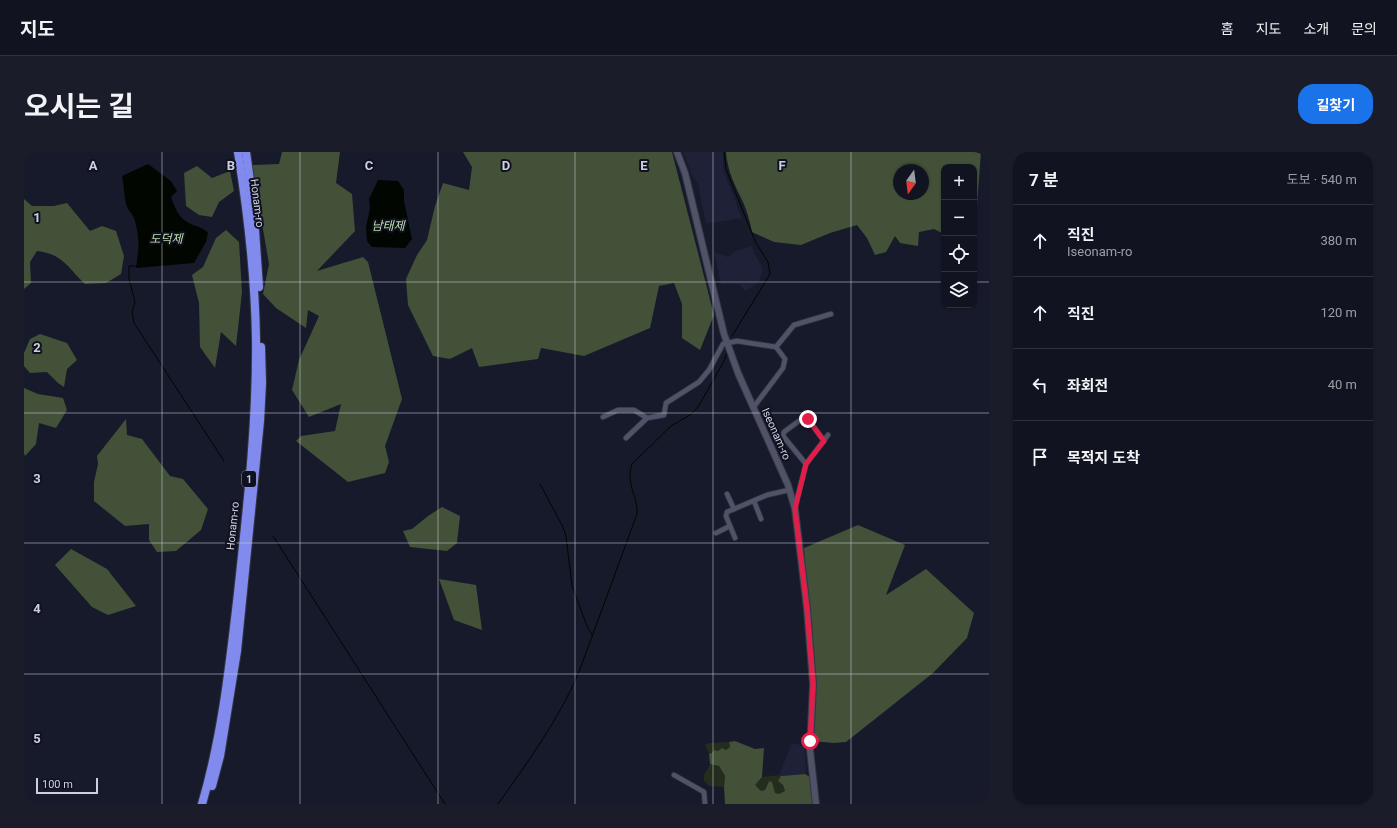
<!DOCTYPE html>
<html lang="ko">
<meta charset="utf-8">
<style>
body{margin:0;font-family:Roboto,"Noto Sans KR",sans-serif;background:#1a1d29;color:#f1f3f6}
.controls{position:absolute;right:12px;top:12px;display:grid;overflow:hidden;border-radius:8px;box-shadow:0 1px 3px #0004}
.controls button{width:36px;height:36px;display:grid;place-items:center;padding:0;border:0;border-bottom:1px solid #30333e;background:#111420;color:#f1f3f6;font:20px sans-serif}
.compass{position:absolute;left:869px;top:12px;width:36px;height:36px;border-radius:50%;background:#111420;box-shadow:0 1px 3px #0004;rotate:194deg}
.scale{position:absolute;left:12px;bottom:10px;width:62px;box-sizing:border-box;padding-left:4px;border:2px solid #ced1dd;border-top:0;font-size:11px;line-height:14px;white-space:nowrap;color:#ced1dd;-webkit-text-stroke:3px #0f1121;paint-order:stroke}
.stop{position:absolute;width:12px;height:12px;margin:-9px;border:3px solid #e11d48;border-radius:50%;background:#fff}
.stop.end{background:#e11d48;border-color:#fff;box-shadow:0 1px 4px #0008}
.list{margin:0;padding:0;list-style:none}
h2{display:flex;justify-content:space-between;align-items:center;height:52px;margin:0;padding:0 16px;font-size:17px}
h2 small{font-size:13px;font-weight:400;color:#9c9ea5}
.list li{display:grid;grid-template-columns:26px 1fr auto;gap:12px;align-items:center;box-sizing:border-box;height:72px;padding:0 16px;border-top:1px solid #30333e}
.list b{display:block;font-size:15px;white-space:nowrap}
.list p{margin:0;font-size:13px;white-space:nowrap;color:#9c9ea5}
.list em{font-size:13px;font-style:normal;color:#9c9ea5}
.icon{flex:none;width:22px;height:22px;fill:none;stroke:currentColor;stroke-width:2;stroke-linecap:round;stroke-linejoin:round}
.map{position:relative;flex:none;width:965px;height:652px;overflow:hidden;border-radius:16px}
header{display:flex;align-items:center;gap:24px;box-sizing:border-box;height:56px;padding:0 20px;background:#111420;border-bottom:1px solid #30333e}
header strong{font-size:19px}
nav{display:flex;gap:22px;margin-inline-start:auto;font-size:14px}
.intro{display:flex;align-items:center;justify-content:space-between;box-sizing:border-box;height:96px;padding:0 24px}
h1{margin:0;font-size:28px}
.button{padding:10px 18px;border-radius:16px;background:#1a73e8;color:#fff;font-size:14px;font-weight:700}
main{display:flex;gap:24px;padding:0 24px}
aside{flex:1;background:#111420;border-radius:16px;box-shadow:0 1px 3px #0004}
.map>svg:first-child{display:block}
</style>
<header>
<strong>지도</strong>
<nav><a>홈</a><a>지도</a><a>소개</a><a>문의</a></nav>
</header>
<div class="intro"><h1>오시는 길</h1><a class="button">길찾기</a></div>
<main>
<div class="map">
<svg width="965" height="652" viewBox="0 0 965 652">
<rect width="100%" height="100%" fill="#171a2b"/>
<g fill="#1e2138">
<path d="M659 0H699V17L718 66 682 72 674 31 668 23Z"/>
<path d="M727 94 739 118 734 131 721 139 715 132H697L690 100 704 105 711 99Z"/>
<path d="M768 591 781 594 782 619 781 622 757 624 755 623Z"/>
</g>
<g fill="#232c1d">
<path d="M705 590 706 595 702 598 685 602 681 593 685 591Z"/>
<path d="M686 612 695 614 701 624 700 635 685 634 680 629V623Z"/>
<path d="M755 623 757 624 755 629 759 633 761 639 755 642 751 641 745 629 741 638 737 639 730 633 738 625Z"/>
</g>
<g fill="#425137" fill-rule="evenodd">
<path d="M258 0H316L312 31 328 42 331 79 293 119 339 105 344 110 378 247 361 294 365 310 361 321 324 330 272 289 277 284 311 279 317 252 285 265 268 238 275 208 295 164 284 158 282 176 252 156 239 142 245 112 228 13 255 12Z"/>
<path d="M439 0H648L690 163 676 198 658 186V152L650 131 635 134 626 176 560 204 517 196 514 207 455 215 448 196 426 207 409 204 384 153 382 127 393 103 403 88 411 54 419 31 445 38 448 15Z"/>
<path d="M702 0H957L953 54 950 56V15H920V82L910 77 895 80 894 94 876 91 871 84 862 100 851 103 843 86 833 73 806 81 777 93 750 90 728 80C726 70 723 59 719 50 710 31 704 21 702 0ZM875 18H899V42H875Z"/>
<path d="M173 14 188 26 206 19 210 39 195 50 188 65 175 63 162 54 160 21Z"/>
<path d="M0 47 8 54H30L43 51 66 79 78 74 92 79 100 104 97 122 82 131 61 132C44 116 39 102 13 99L6 110 7 131 0 137Z"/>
<path d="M202 78 215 90 218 140 212 194 197 180 191 216 176 195 175 151 168 123 179 115 192 86Z"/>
<path d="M16 182 43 191 53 208 43 217 40 235 34 231 23 220 6 221 0 214V201L6 187Z"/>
<path d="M0 236 14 242 39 246 43 258 32 276 15 271 12 292 1 304 0 301Z"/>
<path d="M102 267 103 283 118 287 146 324 159 327 184 357 177 378 152 399 133 400 125 388V372L101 374 70 349V330L74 312 73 304Z"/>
<path d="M418 355 436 364 433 391 423 399 386 395 379 379 388 377 404 364Z"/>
<path d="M834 373 881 393 862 443 902 417 950 461 943 486 909 521 822 590 810 591 787 589 789 532 783 457 780 396Z"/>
<path d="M47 397 83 417 112 454 84 463 68 455 31 413Z"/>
<path d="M415 427 452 433 458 478 430 468Z"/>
<path d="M711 589 731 597 740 596 738 625 731 633 737 639 741 638 745 629 748 630 751 641 755 642 761 639 759 633 754 629 757 624 781 622 786 625 789 652H701L700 635 701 624 695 614 686 612 685 602 688 601 690 598 694 599 698 596 702 598 706 595 705 590Z"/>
</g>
<g fill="#010600">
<path d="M124 12 147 29 153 39 147 45C151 55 154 66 165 71 172 75 179 75 184 81L182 90 170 111 112 116C115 95 116 86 110 66 108 61 103 57 102 52 100 43 100 33 98 24Z"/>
<path d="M354 28 374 29 380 38V49L388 87 381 96 348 95 343 89 342 75 346 56 345 47Z"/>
</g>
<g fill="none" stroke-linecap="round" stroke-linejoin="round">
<g stroke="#010600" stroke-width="1">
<path d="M700 0 702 17 732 91 744 110 746 122 708 184"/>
<path d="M112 114H105V127L111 150 108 160 110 171 200 309"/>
<path d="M516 332 539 375 542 384 548 434 563 474 568 483"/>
<path d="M249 384 421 652"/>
<path d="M474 652C504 610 535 567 555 520L613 362C614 344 601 331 608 312L647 274 666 263 674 255 699 211 703 201"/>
</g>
<defs>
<g id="street">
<path d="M752 195 770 173 807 162"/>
<path d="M579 265 594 258H610L623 266 640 263 642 251 675 230 685 218 699 192 713 189 752 195 761 207 759 216 729 256"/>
<path d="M602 286 623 266"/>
<path d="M782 312 759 284 760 280 779 266 784 267 800 289"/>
<path d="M703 342 710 357"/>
<path d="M730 349 737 367"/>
<path d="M771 355 782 312 804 283"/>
<path d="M692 381 706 374"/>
<path d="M711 386 702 364 703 360 743 343 765 338"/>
<path d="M650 623 680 640 681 652"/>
</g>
<path id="secondary" d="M653 0 661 21 700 182 714 221 764 333 771 357 783 457 789 532 786 598 792 652"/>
<g id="highway">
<path d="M222 0 229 50 235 135"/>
<path d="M188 634 196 604 213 499 236 269 238 231 237 195"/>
<path d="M178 652C198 584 206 511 214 441 223 357 233 272 232 187 231 124 224 62 214 0"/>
</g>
</defs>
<use href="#street" stroke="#343643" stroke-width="6"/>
<use href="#secondary" stroke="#343643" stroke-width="8"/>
<use href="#highway" stroke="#343643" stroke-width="10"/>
<use href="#street" stroke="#505368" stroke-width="4.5"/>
<use href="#secondary" stroke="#505368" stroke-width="6"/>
<use href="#highway" stroke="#818bee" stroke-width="8"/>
</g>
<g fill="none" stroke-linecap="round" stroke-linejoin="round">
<path stroke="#e11d48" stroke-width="5" d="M784 267 800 289 782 312 771 357 783 457 789 532 786 589"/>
</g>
<path fill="none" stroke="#ced1dd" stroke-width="1" stroke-opacity="0.55" d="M138 0V652M276 0V652M414 0V652M551 0V652M689 0V652M827 0V652M0 130H920M950 130H965M0 261H965M0 391H965M0 522H965"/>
<g text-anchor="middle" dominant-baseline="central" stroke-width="4" stroke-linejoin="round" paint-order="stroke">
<rect fill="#0f1121" stroke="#9597a5" stroke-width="1" x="218" y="319" width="14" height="16" rx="3"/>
<g font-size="10" font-weight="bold" fill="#ced1dd">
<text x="225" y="327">1</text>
</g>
<g font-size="11" fill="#ced1dd" stroke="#0f1121">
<text transform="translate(233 51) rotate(83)">Honam-ro</text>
<text transform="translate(752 282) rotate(66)">Iseonam-ro</text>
<text transform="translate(209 374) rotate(-84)">Honam-ro</text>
</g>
<g font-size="12" font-style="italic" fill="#bedda9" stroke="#0f1121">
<text x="364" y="74">남태제</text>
<text x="142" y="87">도덕제</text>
</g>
</g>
<g font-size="13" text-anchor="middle" font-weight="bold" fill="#ced1dd" stroke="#0f1121" stroke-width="4" stroke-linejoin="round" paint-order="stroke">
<text x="69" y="18">A</text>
<text x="207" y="18">B</text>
<text x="345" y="18">C</text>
<text x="482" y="18">D</text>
<text x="620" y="18">E</text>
<text x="758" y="18">F</text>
<text x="13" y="70">1</text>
<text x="13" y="200">2</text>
<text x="13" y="331">3</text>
<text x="13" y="461">4</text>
<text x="13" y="591">5</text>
</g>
</svg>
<div class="controls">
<button>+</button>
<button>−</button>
<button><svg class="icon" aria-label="locate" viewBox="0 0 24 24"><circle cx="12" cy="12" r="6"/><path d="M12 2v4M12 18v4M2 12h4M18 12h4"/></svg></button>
<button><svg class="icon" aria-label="layers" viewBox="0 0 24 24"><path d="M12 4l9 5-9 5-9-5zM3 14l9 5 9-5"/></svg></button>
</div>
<svg class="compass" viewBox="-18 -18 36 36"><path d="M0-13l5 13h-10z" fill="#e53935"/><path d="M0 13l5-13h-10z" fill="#9c9ea5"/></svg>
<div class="scale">100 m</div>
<div class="stop" style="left:786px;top:589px"></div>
<div class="stop end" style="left:784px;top:267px"></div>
</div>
<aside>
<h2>7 분<small>도보 · 540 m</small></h2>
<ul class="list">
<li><svg class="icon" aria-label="ahead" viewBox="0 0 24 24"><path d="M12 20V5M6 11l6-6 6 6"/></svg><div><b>직진</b><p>Iseonam-ro</p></div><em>380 m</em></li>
<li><svg class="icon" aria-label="ahead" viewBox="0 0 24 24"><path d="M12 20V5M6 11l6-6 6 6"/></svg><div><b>직진</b></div><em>120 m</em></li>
<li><svg class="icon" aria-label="left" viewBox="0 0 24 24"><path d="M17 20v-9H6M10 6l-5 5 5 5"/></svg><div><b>좌회전</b></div><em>40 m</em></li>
<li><svg class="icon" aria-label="arrive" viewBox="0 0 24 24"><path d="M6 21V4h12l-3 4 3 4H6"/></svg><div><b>목적지 도착</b></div></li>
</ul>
</aside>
</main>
